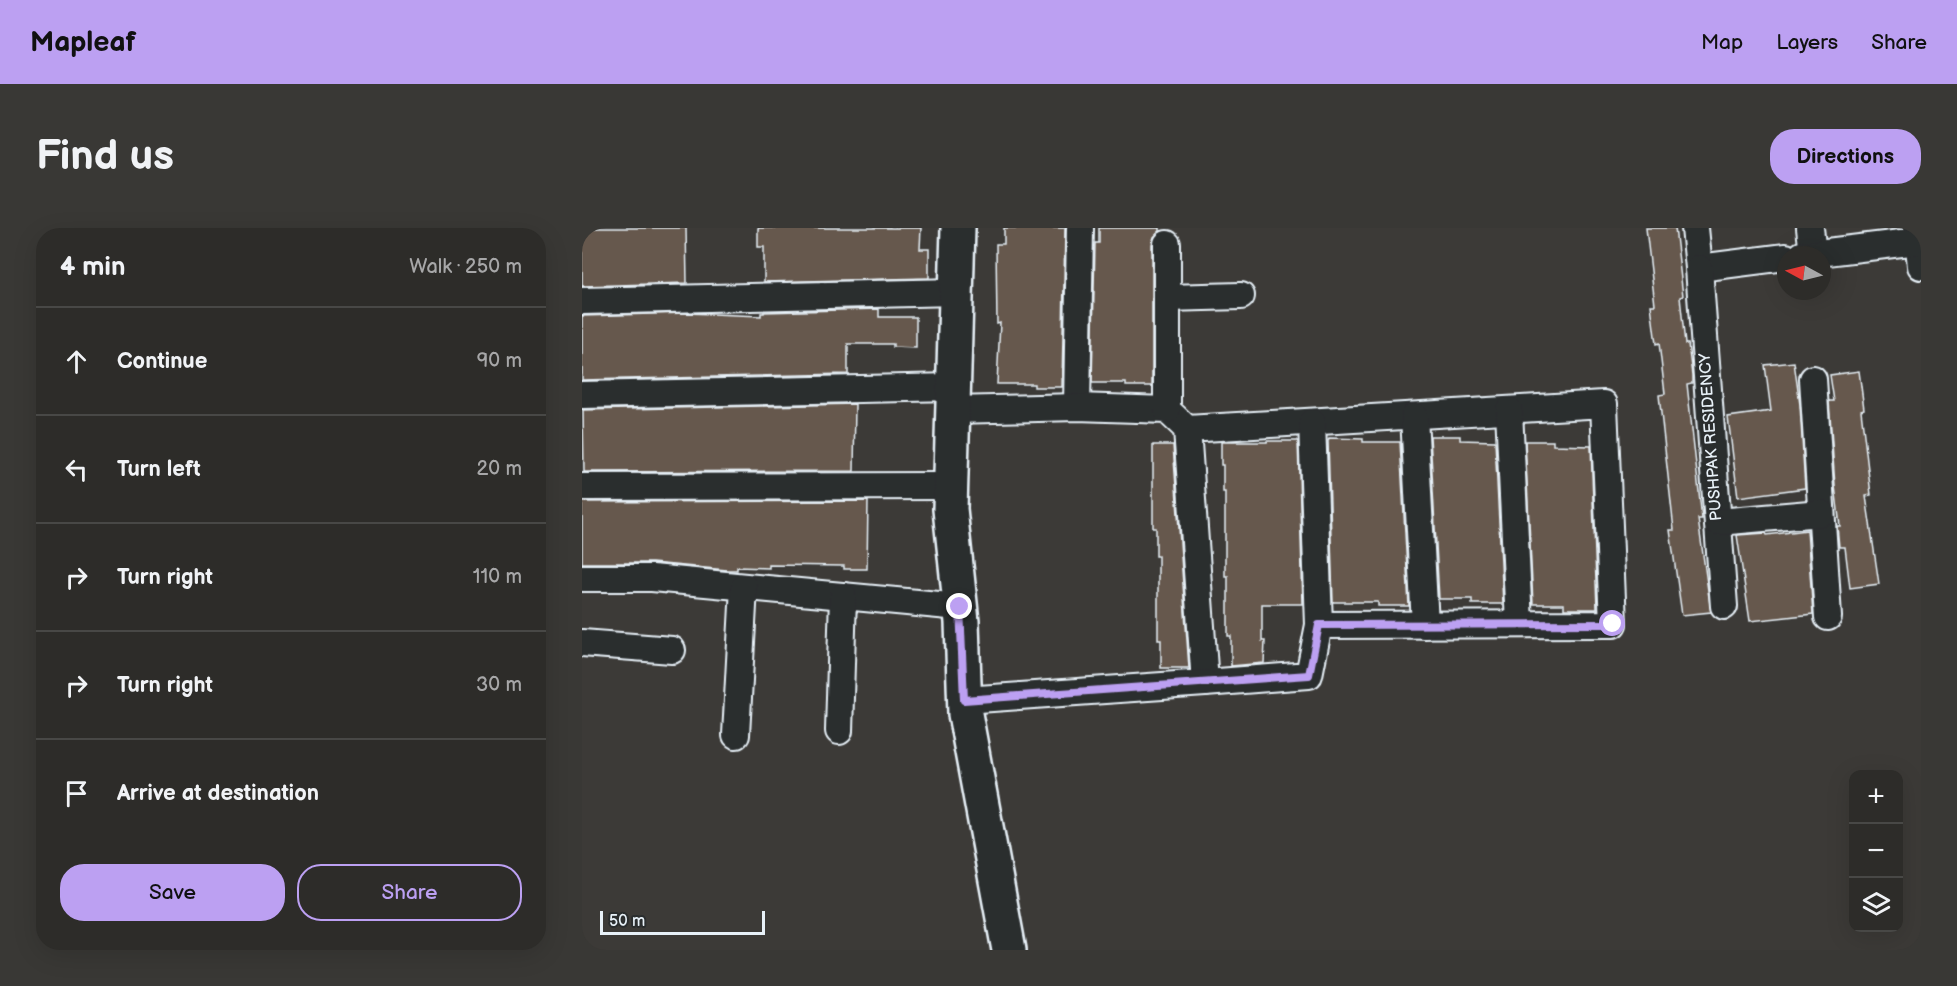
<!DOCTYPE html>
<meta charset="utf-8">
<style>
body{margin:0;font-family:"Balsamiq Sans",sans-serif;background:#393835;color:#f1f3f6}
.controls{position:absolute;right:18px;bottom:18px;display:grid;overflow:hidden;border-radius:12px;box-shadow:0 6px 24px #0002}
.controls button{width:54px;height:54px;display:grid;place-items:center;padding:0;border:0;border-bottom:2px solid #484846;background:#2d2c29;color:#f1f3f6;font:30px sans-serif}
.compass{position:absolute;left:1195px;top:18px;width:54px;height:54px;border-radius:50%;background:#2d2c29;box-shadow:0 6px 24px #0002;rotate:277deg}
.scale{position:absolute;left:18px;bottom:15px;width:165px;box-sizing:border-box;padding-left:6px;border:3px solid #e8f1f8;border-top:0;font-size:16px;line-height:21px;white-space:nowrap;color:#e8f1f8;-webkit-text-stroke:4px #2a2d2e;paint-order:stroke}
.stop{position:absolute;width:18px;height:18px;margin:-14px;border:4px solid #bca0f2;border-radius:50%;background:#fff}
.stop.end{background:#bca0f2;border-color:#fff;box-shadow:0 2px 6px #0008}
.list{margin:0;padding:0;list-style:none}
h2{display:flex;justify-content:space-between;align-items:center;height:78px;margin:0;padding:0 24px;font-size:26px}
h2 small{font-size:20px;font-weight:400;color:#a7a7a8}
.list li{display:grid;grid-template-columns:39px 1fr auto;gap:18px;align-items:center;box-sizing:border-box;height:108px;padding:0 24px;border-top:2px solid #484846}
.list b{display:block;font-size:22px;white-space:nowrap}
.list em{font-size:20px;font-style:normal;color:#a7a7a8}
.actions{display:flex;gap:12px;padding:18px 24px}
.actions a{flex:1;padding:14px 0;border:2px solid #bca0f2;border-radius:24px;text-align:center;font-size:21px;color:#bca0f2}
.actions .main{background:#bca0f2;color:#111}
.icon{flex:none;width:33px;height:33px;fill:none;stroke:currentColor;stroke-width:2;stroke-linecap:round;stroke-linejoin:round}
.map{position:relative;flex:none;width:1339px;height:722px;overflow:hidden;border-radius:24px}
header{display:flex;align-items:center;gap:36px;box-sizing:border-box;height:84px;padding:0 30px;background:#bca0f2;color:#111}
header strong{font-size:28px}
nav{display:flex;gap:33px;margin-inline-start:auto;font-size:21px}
.intro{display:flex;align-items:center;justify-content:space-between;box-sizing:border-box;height:144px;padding:0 36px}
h1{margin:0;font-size:42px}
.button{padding:15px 27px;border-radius:24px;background:#bca0f2;color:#111;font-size:21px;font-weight:700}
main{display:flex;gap:36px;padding:0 36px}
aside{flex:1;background:#2d2c29;border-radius:24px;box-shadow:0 6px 24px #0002}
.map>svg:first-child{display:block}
</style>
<header>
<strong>Mapleaf</strong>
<nav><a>Map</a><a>Layers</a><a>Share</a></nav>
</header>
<div class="intro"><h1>Find us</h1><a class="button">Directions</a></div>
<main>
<aside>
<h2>4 min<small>Walk · 250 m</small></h2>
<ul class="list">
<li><svg class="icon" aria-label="ahead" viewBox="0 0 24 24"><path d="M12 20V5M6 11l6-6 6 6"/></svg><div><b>Continue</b></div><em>90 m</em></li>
<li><svg class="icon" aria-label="left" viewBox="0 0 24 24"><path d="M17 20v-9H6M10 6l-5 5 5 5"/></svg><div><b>Turn left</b></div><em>20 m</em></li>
<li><svg class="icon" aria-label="right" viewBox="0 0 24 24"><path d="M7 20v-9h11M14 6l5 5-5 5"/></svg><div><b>Turn right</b></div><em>110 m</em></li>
<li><svg class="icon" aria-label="right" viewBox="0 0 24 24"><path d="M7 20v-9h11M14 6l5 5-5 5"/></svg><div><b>Turn right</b></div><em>30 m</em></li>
<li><svg class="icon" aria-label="arrive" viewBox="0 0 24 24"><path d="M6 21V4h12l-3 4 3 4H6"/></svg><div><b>Arrive at destination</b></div></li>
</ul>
<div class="actions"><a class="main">Save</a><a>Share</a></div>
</aside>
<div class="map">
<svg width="1339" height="722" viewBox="0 0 1339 722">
<rect width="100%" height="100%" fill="#3c3a37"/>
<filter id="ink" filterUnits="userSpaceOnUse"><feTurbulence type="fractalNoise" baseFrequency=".0167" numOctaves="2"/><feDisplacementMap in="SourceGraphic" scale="12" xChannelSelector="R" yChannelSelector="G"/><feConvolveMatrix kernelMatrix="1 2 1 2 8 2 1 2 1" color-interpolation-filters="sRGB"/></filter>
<g filter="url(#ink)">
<g fill="#66594d" stroke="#e8f1f8" stroke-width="1.5">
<path d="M0 0H104L105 55 0 58Z"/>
<path d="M176 0H339L338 21H347V50L182 54V19H176Z"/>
<path d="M422 0H483L480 159H452V156H415L418 95 415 96 414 16H422Z"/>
<path d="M517 0H578V3L572 9 570 16V158H544V155H510L513 15H517Z"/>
<path d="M1064 0H1093L1101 68 1098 69 1103 116H1106L1110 147V155L1105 156 1120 291H1116L1129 384 1100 387 1088 302H1092L1077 167 1083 166 1077 115 1074 116 1069 77H1073Z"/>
<path d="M297 81V89H334V120L311 119V116H266V146L0 152V88L105 85 179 88V85H182V84Z"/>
<path d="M1212 134 1218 177 1223 260 1156 269 1146 189 1189 183 1183 137Z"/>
<path d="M1277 143 1282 181 1279 182 1289 267 1284 268 1297 356 1268 360 1263 319H1257L1255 298H1258L1253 258 1247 173H1252L1248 147Z"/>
<path d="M273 176 272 243 2 244 1 182Z"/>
<path d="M848 208H878V212L913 213 921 376H890V371H857Z"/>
<path d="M747 210 781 211V214H818L827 378H796V374H751L746 213Z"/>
<path d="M685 213H716L721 376H680V413H683L682 435 649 438V408H646V348H643V264H641V237H639V214H685Z"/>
<path d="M943 213H971V217L1009 218 1015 381H982V376H951Z"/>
<path d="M571 217H591L607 440H579V412H576V328H574V300H571Z"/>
<path d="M286 273 285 341H262V338L187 337V340L155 339V342H145L70 335H0V274Z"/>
<path d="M1225 302 1231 386 1168 393 1155 307 1184 305 1185 307Z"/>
</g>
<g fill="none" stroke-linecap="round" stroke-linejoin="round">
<defs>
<g id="minor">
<path d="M1113 0 1117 40 1204 29"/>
<path d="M1228 0 1231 26"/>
<path d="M1335 0 1339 38"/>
<path d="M1220 27 1336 13"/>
<path d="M1117 40 1142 378"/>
<path d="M585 70 659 68"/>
<path d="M0 73 374 64"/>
<path d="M1231 151 1246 389"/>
<path d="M0 167 372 159"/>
<path d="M495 179 498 0"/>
<path d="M371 182 495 179 585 182 605 201 1022 176 1031 396 737 397 727 447 623 455 605 201"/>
<path d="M585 182V16"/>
<path d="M927 182 937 396"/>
<path d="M832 188 843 397"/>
<path d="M730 194 737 397"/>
<path d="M0 259 369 258"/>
<path d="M1136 294 1239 285"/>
<path d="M0 350H70L378 379"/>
<path d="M0 415 90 422"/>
<path d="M382 472 623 455"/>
<path d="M257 503 261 368"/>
<path d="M154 507 162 359"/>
</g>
<path id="tertiary" d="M376 0 368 281 380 394 383 486 427 722"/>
</defs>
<use href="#minor" stroke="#e8f1f8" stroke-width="30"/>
<use href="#tertiary" stroke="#e8f1f8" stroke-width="38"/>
<use href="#minor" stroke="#2a2d2e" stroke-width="26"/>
<use href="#tertiary" stroke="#2a2d2e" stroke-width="33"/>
</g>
</g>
<g fill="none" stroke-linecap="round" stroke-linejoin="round" filter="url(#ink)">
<path stroke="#bca0f2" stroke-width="8" d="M378 379 382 472 727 447 737 397 1031 396"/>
</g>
<g text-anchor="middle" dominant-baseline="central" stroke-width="4.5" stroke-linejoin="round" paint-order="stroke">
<g font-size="16" fill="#e8f1f8" stroke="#2a2d2e">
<text transform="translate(1129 209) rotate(-94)">PUSHPAK RESIDENCY</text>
</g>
</g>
</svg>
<div class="controls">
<button>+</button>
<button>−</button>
<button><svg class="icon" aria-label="layers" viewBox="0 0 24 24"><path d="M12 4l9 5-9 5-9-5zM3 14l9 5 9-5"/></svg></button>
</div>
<svg class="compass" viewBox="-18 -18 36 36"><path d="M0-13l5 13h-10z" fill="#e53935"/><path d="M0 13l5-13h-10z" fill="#a7a7a8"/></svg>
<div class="scale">50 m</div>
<div class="stop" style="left:1031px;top:396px"></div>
<div class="stop end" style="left:378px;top:379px"></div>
</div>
</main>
